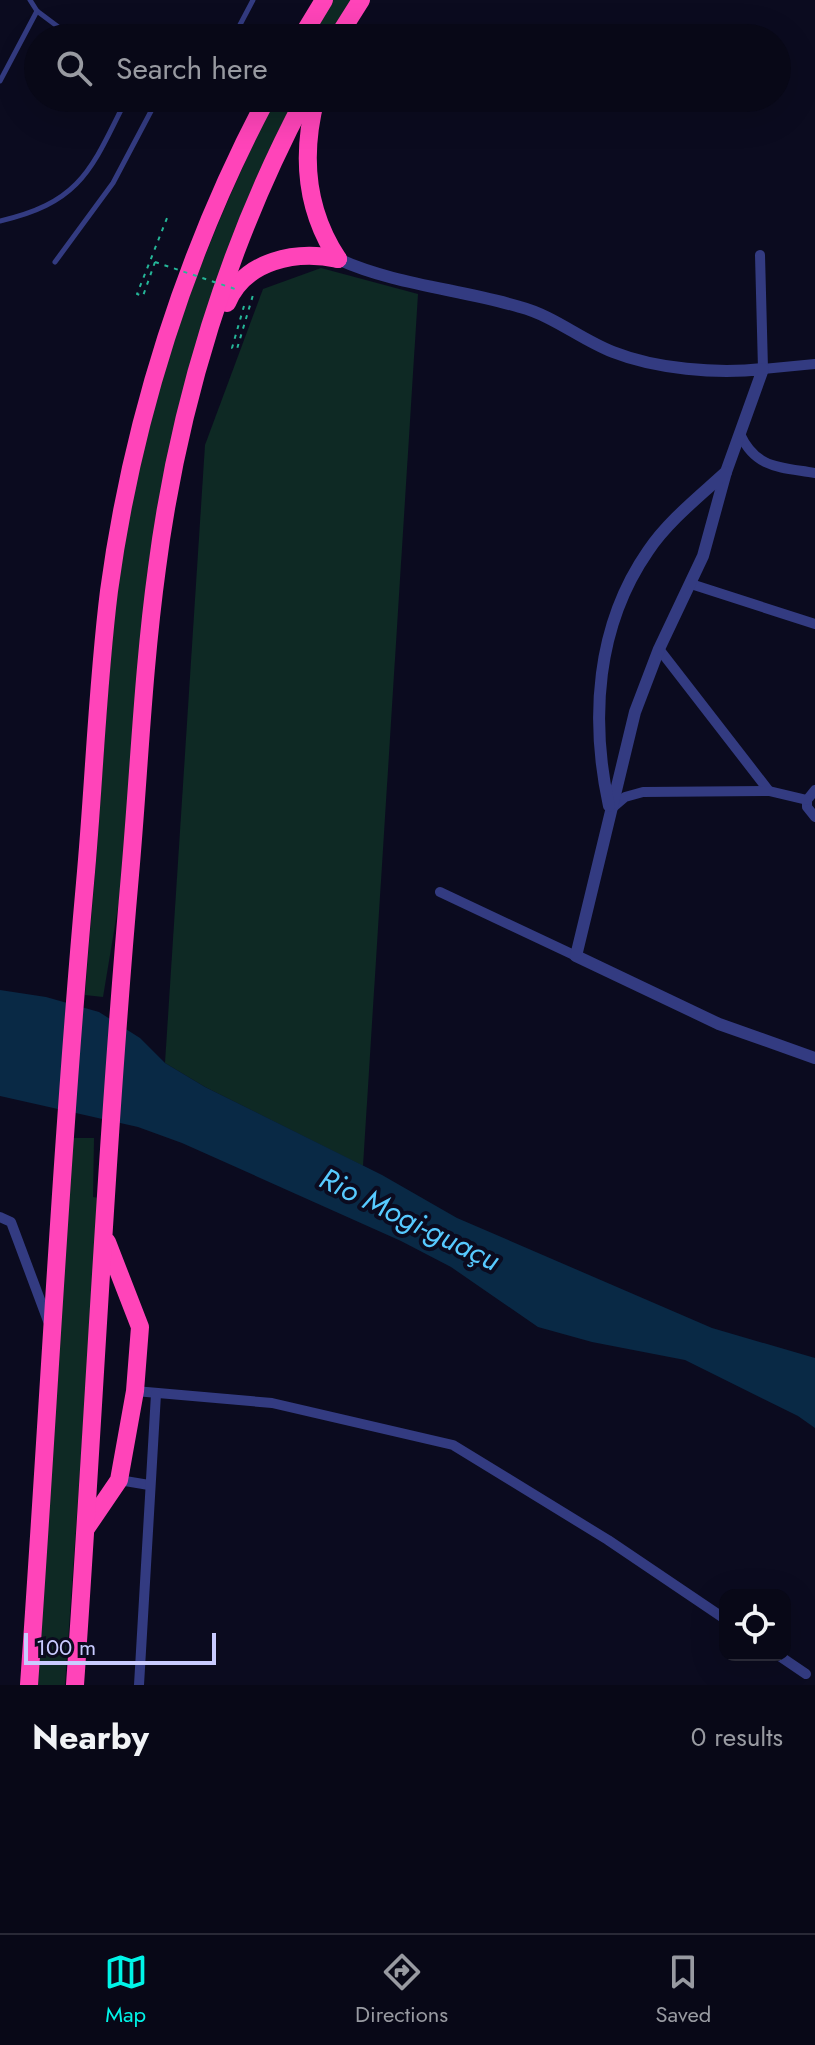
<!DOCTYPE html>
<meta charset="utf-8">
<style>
body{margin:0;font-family:Jost,sans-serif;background:#111120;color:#f1f3f6}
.controls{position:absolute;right:24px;bottom:24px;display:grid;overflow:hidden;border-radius:16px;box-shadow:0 8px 32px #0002}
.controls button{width:72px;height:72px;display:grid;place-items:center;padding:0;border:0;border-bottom:2px solid #292936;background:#080817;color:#f1f3f6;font:40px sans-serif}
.scale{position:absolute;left:24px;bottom:20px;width:192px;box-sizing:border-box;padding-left:8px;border:4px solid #c9cbff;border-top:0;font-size:22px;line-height:28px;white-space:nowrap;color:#c9cbff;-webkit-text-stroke:6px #0b0b1f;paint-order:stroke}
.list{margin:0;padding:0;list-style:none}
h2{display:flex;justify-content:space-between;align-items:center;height:104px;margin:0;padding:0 32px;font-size:34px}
h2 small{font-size:26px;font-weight:400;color:#989aa1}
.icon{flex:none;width:44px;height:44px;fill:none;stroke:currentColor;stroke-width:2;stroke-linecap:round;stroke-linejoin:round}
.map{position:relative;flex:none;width:815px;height:1685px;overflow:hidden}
.search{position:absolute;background:#080817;box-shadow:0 8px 32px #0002;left:24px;right:24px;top:24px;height:88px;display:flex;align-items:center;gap:20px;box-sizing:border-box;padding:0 28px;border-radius:44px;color:#989aa1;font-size:30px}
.sheet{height:248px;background:#080817}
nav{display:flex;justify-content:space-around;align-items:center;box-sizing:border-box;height:112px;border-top:2px solid #292936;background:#080817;font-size:22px;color:#989aa1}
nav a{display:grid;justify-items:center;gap:4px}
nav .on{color:#00f4e8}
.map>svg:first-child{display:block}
</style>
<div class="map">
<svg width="815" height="1685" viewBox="0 0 815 1685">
<rect width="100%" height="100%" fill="#0b0b1f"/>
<g fill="#0e2924">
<path d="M332 0H353L330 38H308Z"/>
<path d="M275 98H296L158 507 147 575 120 895 103 997 85 995C90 927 97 858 101 790 108 693 113 597 131 501 158 360 213 227 275 98Z"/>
<path d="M321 268 418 294 363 1166 205 1087 165 1063 205 445 263 289Z"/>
<path d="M73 1138H94L93 1197 99 1198 65 1685H35Z"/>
</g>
<path fill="#092945" d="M0 990 46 997 99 1012 140 1038 165 1063 205 1087 382 1175 457 1218 712 1328 815 1358V1428L798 1416 685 1360 592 1342 538 1327 451 1267 401 1241 182 1143 138 1127 0 1096Z"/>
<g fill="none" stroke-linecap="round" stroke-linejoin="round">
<g stroke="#25b698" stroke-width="2" stroke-dasharray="4 6" stroke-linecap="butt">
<path d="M155 262 143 296 137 294 169 213"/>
<path d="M244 306 232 348 237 349 253 295"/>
</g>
<g stroke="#333b81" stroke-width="5">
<path d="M30 0 37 11 73 38"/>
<path d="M233 38 253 0"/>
<path d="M0 81 37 11"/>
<path d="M0 221C83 202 92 167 127 98"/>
<path d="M55 262 113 183 158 98"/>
</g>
<g stroke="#333b81" stroke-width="10">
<path d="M760 255 763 369 815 364"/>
<path d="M740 434C756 469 780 467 815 473"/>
<path d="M691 584 815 624"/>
<path d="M659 649 769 791"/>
<path d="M815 790 807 800V807L815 817"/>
<path d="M611 809 625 797 643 792 769 791 807 800"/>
<path d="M440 892 576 956"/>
<path d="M0 1217 11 1222 48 1321"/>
<path d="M135 1391 272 1403 453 1445 608 1540 725 1619"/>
<path d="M119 1480 149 1485"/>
<path d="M778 1655 806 1674"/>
<path d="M139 1685 156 1394"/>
</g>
<g stroke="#333b81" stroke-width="12">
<path d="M338 259C395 285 460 289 520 307 554 316 580 339 613 352 656 369 716 374 763 369L726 472 703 556 659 649 635 712 576 956 719 1024 815 1058"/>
<path d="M609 806C590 719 596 626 648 551 668 521 700 496 726 472"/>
</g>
<g stroke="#ff44b9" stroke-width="18">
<path d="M301 38 324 0"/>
<path d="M337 38 361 0"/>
<path d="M316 98C301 155 305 209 338 259"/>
<path d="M227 303C245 260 296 250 338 259"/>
<path d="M87 1527 119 1480 135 1391 140 1327 107 1242"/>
<path d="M29 1685C48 1418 61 1149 85 883 94 786 97 687 109 591 132 420 186 251 267 98"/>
<path d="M75 1685C94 1415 106 1145 130 875 139 773 143 670 157 568 178 405 228 243 305 98"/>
</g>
<path stroke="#25b698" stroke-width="2" stroke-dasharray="4 6" stroke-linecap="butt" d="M155 262 238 290"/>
</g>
<g text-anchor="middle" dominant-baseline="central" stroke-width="8" stroke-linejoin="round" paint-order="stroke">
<g font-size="30" font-style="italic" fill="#57caff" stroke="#0b0b1f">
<text transform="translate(410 1219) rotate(26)">Rio Mogi-guaçu</text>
</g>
</g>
</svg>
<div class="controls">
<button><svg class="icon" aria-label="locate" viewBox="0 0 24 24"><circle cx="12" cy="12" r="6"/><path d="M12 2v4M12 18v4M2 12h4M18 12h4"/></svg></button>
</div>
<div class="scale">100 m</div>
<div class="search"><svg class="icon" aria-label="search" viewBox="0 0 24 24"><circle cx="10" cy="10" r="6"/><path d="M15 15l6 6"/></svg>Search here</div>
</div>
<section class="sheet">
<h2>Nearby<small>0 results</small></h2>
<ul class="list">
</ul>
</section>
<nav>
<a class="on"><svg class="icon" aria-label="map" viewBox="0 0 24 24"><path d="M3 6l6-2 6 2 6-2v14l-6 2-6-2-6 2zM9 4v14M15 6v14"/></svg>Map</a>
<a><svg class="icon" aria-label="directions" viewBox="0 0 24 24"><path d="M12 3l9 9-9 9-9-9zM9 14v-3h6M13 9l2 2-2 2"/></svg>Directions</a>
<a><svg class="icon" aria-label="saved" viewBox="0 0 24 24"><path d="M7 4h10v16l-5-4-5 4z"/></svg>Saved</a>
</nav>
